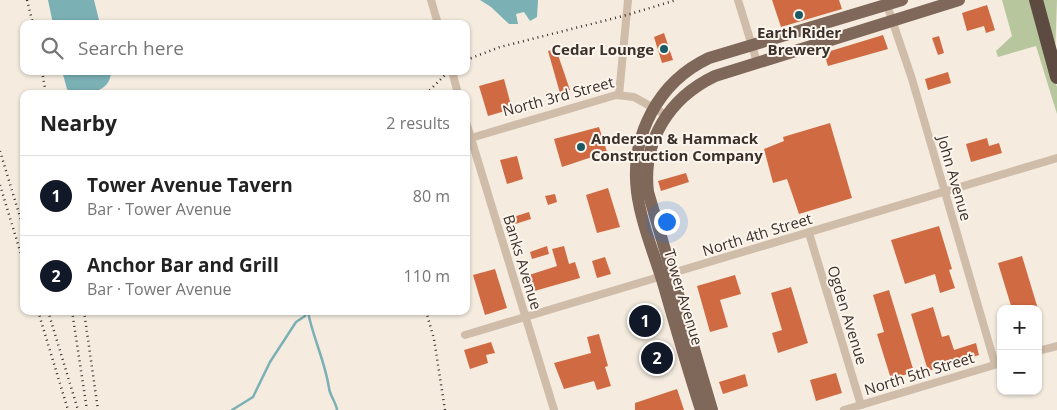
<!DOCTYPE html>
<meta charset="utf-8">
<style>
body{margin:0;font-family:"Open Sans",sans-serif;background:#f6f6f6;color:#222}
.controls{position:absolute;right:15px;bottom:15px;display:grid;overflow:hidden;border-radius:10px;box-shadow:0 1px 4px #0004}
.controls button{width:45px;height:45px;display:grid;place-items:center;padding:0;border:0;border-bottom:1px solid #e0e0e0;background:#fff;color:#222;font:25px sans-serif}
.you{position:absolute;left:666px;top:221px;width:18px;height:18px;margin:-12px;border:4px solid #fff;border-radius:50%;background:#1a73e8;box-shadow:0 0 0 8px #1a73e833}
.badge{display:grid;place-items:center;width:32px;height:32px;border-radius:50%;background:#111827;color:#fff;font-size:16px;font-weight:700}
.pin{position:absolute;translate:-50% -50%;border:2px solid #fff;box-shadow:0 1px 5px #0006}
.list{margin:0;padding:0;list-style:none}
h2{display:flex;justify-content:space-between;align-items:center;height:65px;margin:0;padding:0 20px;font-size:21px}
h2 small{font-size:16px;font-weight:400;color:#767676}
.list li{display:grid;grid-template-columns:32px 1fr auto;gap:15px;align-items:center;box-sizing:border-box;height:80px;padding:0 20px;border-top:1px solid #e0e0e0}
.list b{display:block;font-size:19px;white-space:nowrap}
.list p{margin:0;font-size:16px;white-space:nowrap;color:#767676}
.list em{font-size:16px;font-style:normal;color:#767676}
.icon{flex:none;width:28px;height:28px;fill:none;stroke:currentColor;stroke-width:2;stroke-linecap:round;stroke-linejoin:round}
.map{position:relative;flex:none;width:1057px;height:410px;overflow:hidden}
.search{position:absolute;background:#fff;box-shadow:0 1px 4px #0004;left:20px;top:20px;width:450px;height:55px;display:flex;align-items:center;gap:12px;box-sizing:border-box;padding:0 18px;border-radius:10px;color:#767676;font-size:19px}
.panel{position:absolute;background:#fff;box-shadow:0 1px 4px #0004;left:20px;top:90px;width:450px;height:225px;border-radius:10px}
.map>svg:first-child{display:block}
</style>
<div class="map">
<svg width="1057" height="410" viewBox="0 0 1057 410">
<rect width="100%" height="100%" fill="#f5ecdf"/>
<g fill="#b7c69d">
<path d="M1002 0H1031L1057 87V114L1036 46 998 57 996 51 1012 36Z"/>
<path d="M1040 0H1057L1055 56Z"/>
</g>
<g fill="#7bb0b5">
<path d="M48 0H94L100 24H53Z"/>
<path d="M480 0H538L537 17 530 21 524 12 516 14 518 24H509L491 7Z"/>
<path d="M62 71H111C111 93 87 94 70 94L67 89Z"/>
</g>
<g fill="none" stroke-linecap="round" stroke-linejoin="round">
<g stroke="#7bb0b5" stroke-width="2.5">
<path d="M308 312C313 338 325 361 329 388 330 396 336 402 337 410"/>
<path d="M232 410 253 397 270 362 296 322 305 316 307 311"/>
</g>
</g>
<g fill="#d06a42">
<path d="M772 0H839L842 9 781 27Z"/>
<path d="M987 5 995 30 986 33 984 26 967 31 962 13Z"/>
<path d="M664 33 673 60 662 63 654 37Z"/>
<path d="M883 35 888 49 828 66 824 53Z"/>
<path d="M939 36 944 53 938 55 932 38Z"/>
<path d="M556 49 570 90 560 93 548 51Z"/>
<path d="M948 72 951 83 928 90 925 79Z"/>
<path d="M504 79 512 109 488 116 479 86Z"/>
<path d="M830 123 852 198 799 214 787 179 773 183 764 149 784 141 783 137Z"/>
<path d="M599 127 607 152 562 167 554 139Z"/>
<path d="M987 138 989 146 999 143 1002 153 971 162 966 144Z"/>
<path d="M517 156 523 179 507 184 500 160Z"/>
<path d="M686 173 689 182 661 191 658 181Z"/>
<path d="M608 188 620 227 597 233 586 195Z"/>
<path d="M555 194 557 202 548 205 545 196Z"/>
<path d="M529 212 531 219 512 225 510 218Z"/>
<path d="M939 226 952 269 949 270 955 288 940 293 935 274 905 284 891 240Z"/>
<path d="M547 246 549 254 532 259 530 252Z"/>
<path d="M564 246 569 264 575 262 580 278 531 292 526 276 557 266 552 249Z"/>
<path d="M1022 256 1038 309H1012L998 263Z"/>
<path d="M605 257 611 274 597 278 592 261Z"/>
<path d="M495 269 507 308 485 315 473 275Z"/>
<path d="M735 275 741 294 720 300 728 327 710 332 697 286Z"/>
<path d="M791 287 808 343 778 353 772 333 782 330 771 293Z"/>
<path d="M889 290 914 372 891 379 877 334 884 332 873 295Z"/>
<path d="M933 307 942 337 949 335 954 350 976 343 979 355 928 371 911 314Z"/>
<path d="M658 312 660 322 632 330 629 320Z"/>
<path d="M599 334 608 366 605 367 611 386 597 390 594 381 564 389 554 363 591 353 587 337Z"/>
<path d="M491 342 495 353 486 355 488 363 470 369 464 350Z"/>
<path d="M668 350 671 359 646 366 644 357Z"/>
<path d="M836 373 842 393 816 401 810 380Z"/>
<path d="M745 374 748 386 723 394 719 382Z"/>
<path d="M677 389 684 410H635V403Z"/>
</g>
<g fill="none" stroke-linecap="round" stroke-linejoin="round">
<g stroke="#cfbca9" stroke-width="8">
<path d="M431 0 438 24"/>
<path d="M738 0 757 62"/>
<path d="M886 2 912 79 995 364"/>
<path d="M452 71 458 94"/>
<path d="M619 95 628 0"/>
<path d="M466 122 554 410"/>
<path d="M471 138 616 95 634 97 666 115"/>
<path d="M809 233 861 405"/>
<path d="M465 335 1057 158"/>
<path d="M1038 351 1057 346"/>
<path d="M844 410 1001 363"/>
</g>
<g stroke="#7f685a" stroke-width="12">
<path d="M701 410C688 369 676 328 664 286 655 256 641 223 637 192 630 136 658 82 709 58L902 0"/>
<path d="M712 410 648 192C642 141 669 98 715 76L959 0"/>
</g>
<path stroke="#5d4a40" stroke-width="14" d="M1036 0 1057 77"/>
<g stroke="#3c302a" stroke-width="2.5" stroke-dasharray="1 4" stroke-linecap="butt">
<path d="M27 0 33 24"/>
<path d="M466 60 500 47 627 15 676 0"/>
<path d="M42 71 46 94"/>
<path d="M426 94 449 71"/>
<path d="M0 151 24 230"/>
<path d="M0 185 24 264"/>
<path d="M38 311 68 410"/>
<path d="M48 311 78 410"/>
<path d="M72 311 87 410"/>
<path d="M84 311 98 410"/>
<path d="M426 311 434 339 445 410"/>
</g>
</g>
<g fill="#1b5a62" stroke="#fcf5ed" stroke-width="2">
<circle cx="799" cy="15" r="5"/>
<circle cx="664" cy="49" r="5"/>
<circle cx="581" cy="147" r="5"/>
</g>
<g text-anchor="middle" dominant-baseline="central" stroke-width="4" stroke-linejoin="round" paint-order="stroke">
<g font-size="15" font-weight="bold" fill="#3c302a" stroke="#fcf5ed">
<text x="799" y="32">Earth Rider<tspan x="799" dy="17">Brewery</tspan></text>
<text x="654" y="49" text-anchor="end">Cedar Lounge</text>
<text x="591" y="138" text-anchor="start">Anderson &amp; Hammack<tspan x="591" dy="17">Construction Company</tspan></text>
</g>
<g font-size="15" fill="#3c302a" stroke="#fcf5ed">
<text transform="translate(558 96) rotate(-15)">North 3rd Street</text>
<text transform="translate(955 178) rotate(74)">John Avenue</text>
<text transform="translate(757 234) rotate(-17)">North 4th Street</text>
<text transform="translate(523 262) rotate(73)">Banks Avenue</text>
<text transform="translate(684 297) rotate(73)">Tower Avenue</text>
<text transform="translate(848 315) rotate(73)">Ogden Avenue</text>
<text transform="translate(919 373) rotate(-17)">North 5th Street</text>
</g>
</g>
</svg>
<div class="controls">
<button>+</button>
<button>−</button>
</div>
<div class="you"></div>
<div class="pin badge" style="left:645px;top:321px">1</div>
<div class="pin badge" style="left:657px;top:358px">2</div>
<div class="search"><svg class="icon" aria-label="search" viewBox="0 0 24 24"><circle cx="10" cy="10" r="6"/><path d="M15 15l6 6"/></svg>Search here</div>
<section class="panel">
<h2>Nearby<small>2 results</small></h2>
<ul class="list">
<li><span class="badge">1</span><div><b>Tower Avenue Tavern</b><p>Bar · Tower Avenue</p></div><em>80 m</em></li>
<li><span class="badge">2</span><div><b>Anchor Bar and Grill</b><p>Bar · Tower Avenue</p></div><em>110 m</em></li>
</ul>
</section>
</div>
